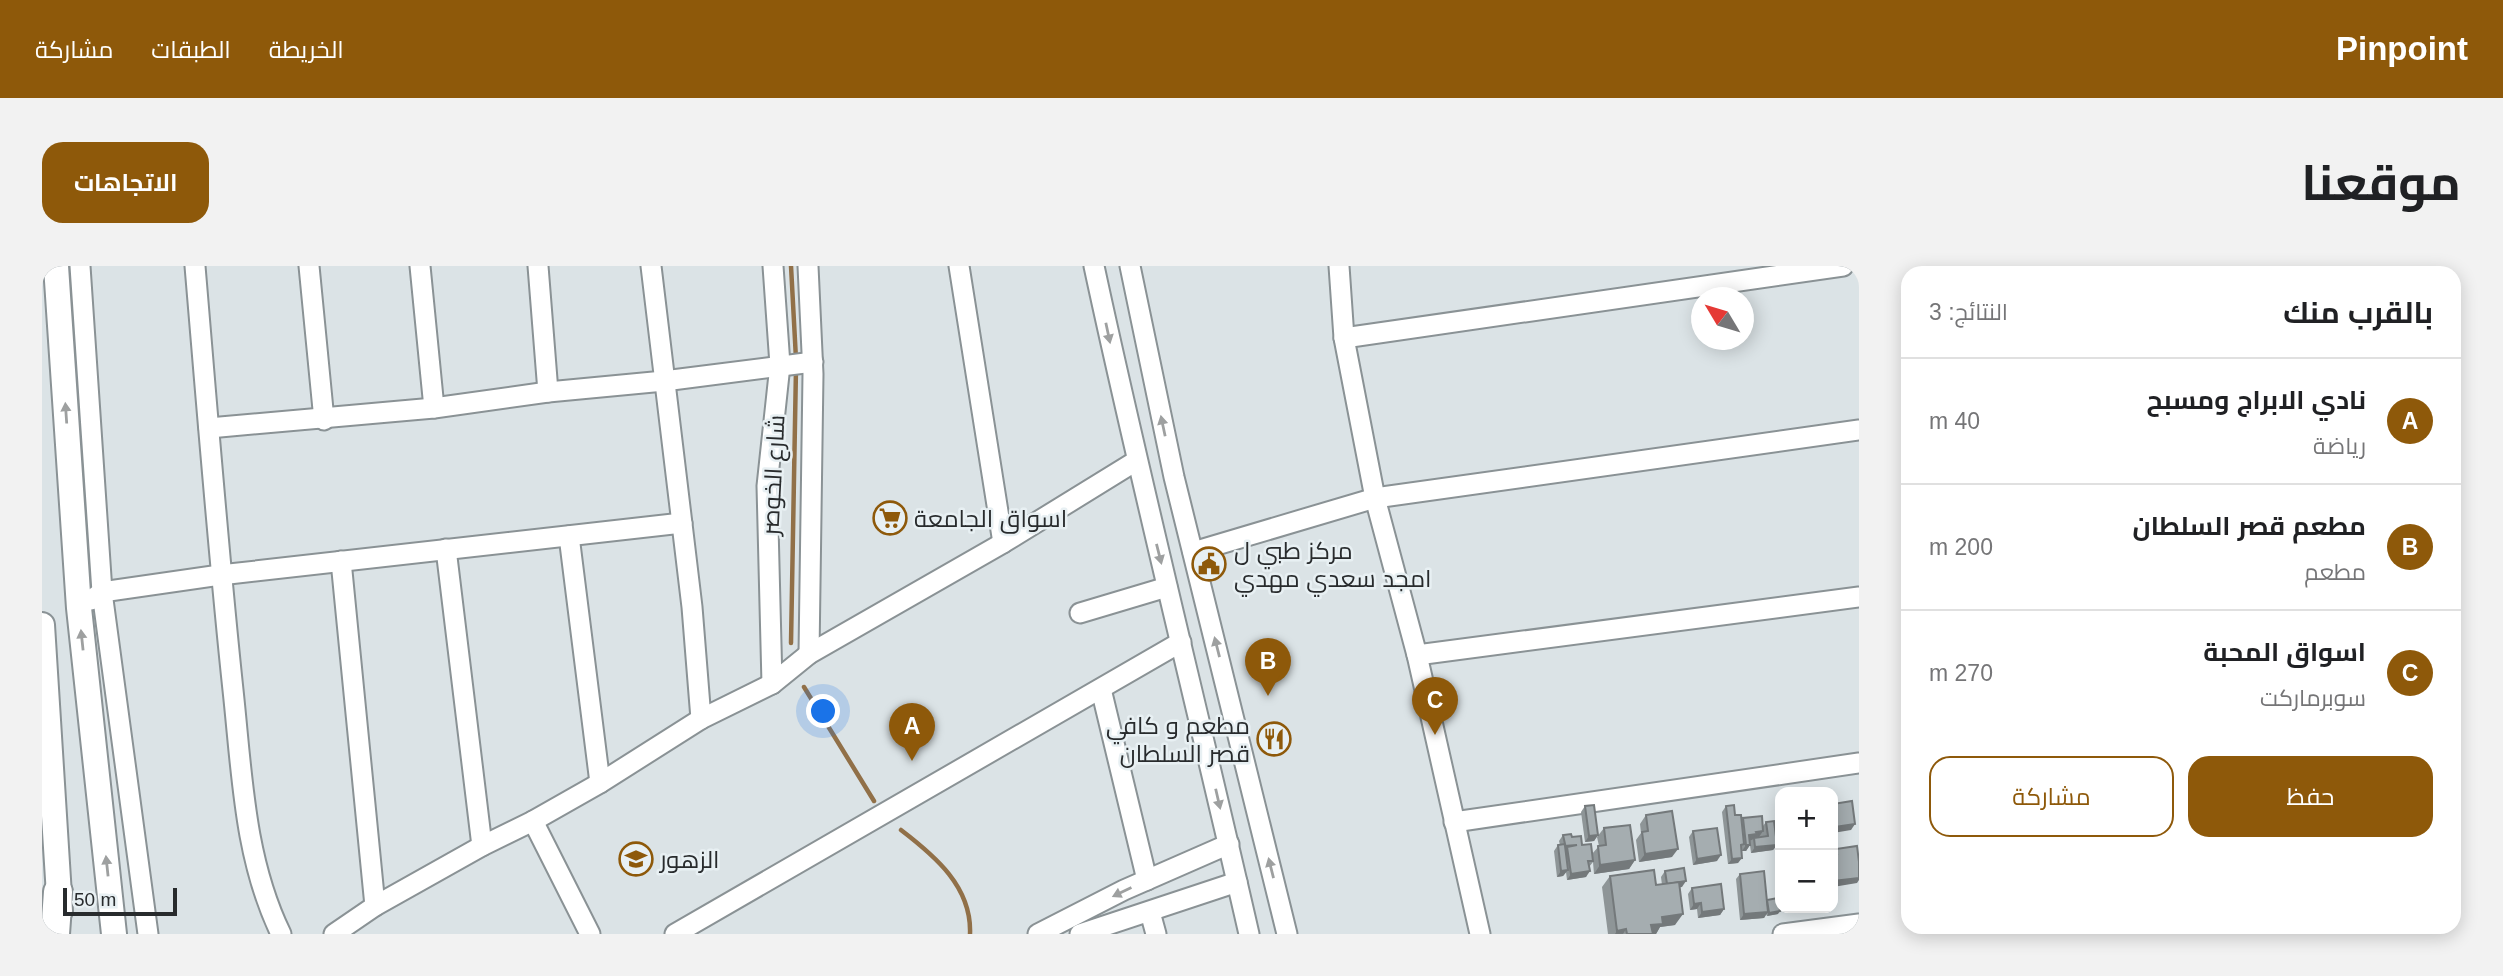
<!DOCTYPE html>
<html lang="ar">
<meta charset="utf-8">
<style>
body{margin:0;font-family:Helvetica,Cairo,sans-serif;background:#f2f2f2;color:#202124;direction:rtl}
.controls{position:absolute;right:21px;bottom:21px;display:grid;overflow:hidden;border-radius:14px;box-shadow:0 4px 18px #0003}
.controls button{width:63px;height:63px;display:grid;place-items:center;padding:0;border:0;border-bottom:2px solid #e0e0e0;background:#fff;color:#202124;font:35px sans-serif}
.compass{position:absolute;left:1649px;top:21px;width:63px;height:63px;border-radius:50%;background:#fff;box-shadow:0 4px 18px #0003;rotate:308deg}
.scale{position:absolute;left:21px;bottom:18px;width:114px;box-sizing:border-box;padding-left:7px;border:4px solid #282b2d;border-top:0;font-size:19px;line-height:24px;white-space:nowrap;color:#282b2d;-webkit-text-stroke:5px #e8f0f3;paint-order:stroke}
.you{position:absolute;left:782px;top:446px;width:24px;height:24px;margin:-18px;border:5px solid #fff;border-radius:50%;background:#1a73e8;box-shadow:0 0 0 10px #1a73e833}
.badge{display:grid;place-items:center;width:46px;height:46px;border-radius:50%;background:#8e590a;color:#fff;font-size:23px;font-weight:700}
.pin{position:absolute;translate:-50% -58px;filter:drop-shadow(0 2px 4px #0008)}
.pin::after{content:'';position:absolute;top:37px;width:24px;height:21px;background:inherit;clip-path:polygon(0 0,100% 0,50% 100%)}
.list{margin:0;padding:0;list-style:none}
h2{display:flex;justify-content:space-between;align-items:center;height:91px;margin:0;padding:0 28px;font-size:30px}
h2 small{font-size:23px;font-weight:400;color:#757577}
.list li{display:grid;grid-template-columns:46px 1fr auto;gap:21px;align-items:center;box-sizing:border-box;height:126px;padding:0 28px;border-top:2px solid #e0e0e0}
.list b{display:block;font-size:26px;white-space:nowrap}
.list p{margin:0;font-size:23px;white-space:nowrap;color:#757577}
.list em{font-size:23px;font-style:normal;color:#757577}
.actions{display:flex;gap:14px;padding:21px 28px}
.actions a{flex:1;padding:16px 0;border:2px solid #8e590a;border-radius:21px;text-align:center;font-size:24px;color:#8e590a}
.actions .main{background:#8e590a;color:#fff}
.map{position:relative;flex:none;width:1817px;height:668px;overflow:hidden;direction:ltr;border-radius:21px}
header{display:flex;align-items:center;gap:42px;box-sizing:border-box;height:98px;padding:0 35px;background:#8e590a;color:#fff}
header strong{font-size:33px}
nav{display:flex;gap:38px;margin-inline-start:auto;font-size:24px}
.intro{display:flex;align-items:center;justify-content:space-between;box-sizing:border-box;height:168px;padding:0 42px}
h1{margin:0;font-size:49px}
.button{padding:18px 32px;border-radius:21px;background:#8e590a;color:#fff;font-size:24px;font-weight:700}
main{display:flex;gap:42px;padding:0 42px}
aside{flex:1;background:#fff;border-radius:21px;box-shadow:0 4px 18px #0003}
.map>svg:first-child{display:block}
</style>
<header>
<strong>Pinpoint</strong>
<nav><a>الخريطة</a><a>الطبقات</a><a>مشاركة</a></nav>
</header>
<div class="intro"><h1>موقعنا</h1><a class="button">الاتجاهات</a></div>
<main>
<aside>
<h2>بالقرب منك<small>النتائج: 3</small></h2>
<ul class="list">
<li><span class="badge">A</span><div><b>نادي الابراج ومسبح</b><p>رياضة</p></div><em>40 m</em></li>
<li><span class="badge">B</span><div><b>مطعم قصر السلطان</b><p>مطعم</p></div><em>200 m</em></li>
<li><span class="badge">C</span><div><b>اسواق المحبة</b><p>سوبرماركت</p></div><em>270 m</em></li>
</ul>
<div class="actions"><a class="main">حفظ</a><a>مشاركة</a></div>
</aside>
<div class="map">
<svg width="1817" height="668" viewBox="0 0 1817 668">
<rect width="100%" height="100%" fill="#dbe3e6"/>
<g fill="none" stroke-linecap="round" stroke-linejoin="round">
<g stroke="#917048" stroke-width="4.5">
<path d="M749 0 754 93"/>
<path d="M749 377 754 102"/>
<path d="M762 421 832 535"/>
<path d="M859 564C893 590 930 621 928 668"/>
</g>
<defs>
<g id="minor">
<path d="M38 0 60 326 106 668"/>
<path d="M153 0C165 142 176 283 191 424 200 507 202 592 239 668"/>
<path d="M267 0 282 154"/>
<path d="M378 0 392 142"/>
<path d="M496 0 506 126"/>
<path d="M609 0 650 341 659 453"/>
<path d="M766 0 771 108 767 388"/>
<path d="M917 0 961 277"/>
<path d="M1052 0C1100 223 1156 445 1207 668"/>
<path d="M1088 0 1132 211 1245 668"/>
<path d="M1297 0 1302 72 1333 232 1375 389 1438 668"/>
<path d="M1302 72 1801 0"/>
<path d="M167 162 392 142 506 126 622 115 771 96"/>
<path d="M527 270 558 517"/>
<path d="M404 283 440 580"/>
<path d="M1151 286 1333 232 1817 164"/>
<path d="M299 295 333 640"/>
<path d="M49 334 60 326 178 309 640 257"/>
<path d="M1038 347 1125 321"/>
<path d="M1375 389 1817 331"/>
<path d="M730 418 725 220 738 99 731 0"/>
<path d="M1059 423 1105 614"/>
<path d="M491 555 548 668"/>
<path d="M1412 556 1817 497"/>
<path d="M1108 646 1114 668"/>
<path d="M292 668 333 640 440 580 491 555 558 517 659 453 730 418 767 388 961 277 1094 195"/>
<path d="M633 668 1139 376"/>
<path d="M996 668 1082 624 1187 578"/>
<path d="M1038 668 1195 616"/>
<path d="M1741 668 1817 658"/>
</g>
<g id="major">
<path d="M14 0 37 342 72 668"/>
<path d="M0 359 18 645"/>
</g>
<path id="highway" d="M13 668 16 626"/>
</defs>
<use href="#minor" stroke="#8a9295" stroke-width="23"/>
<use href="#major" stroke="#8a9295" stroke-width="28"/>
<use href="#highway" stroke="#8a9295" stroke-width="32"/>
<use href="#minor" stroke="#fff" stroke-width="19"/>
<use href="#major" stroke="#fff" stroke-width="24"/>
<use href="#highway" stroke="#fff" stroke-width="28"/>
</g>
<g fill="#8e9597">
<path d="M1543 540 1556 569 1552 575 1543 576 1539 546Z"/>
<path d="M1684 540 1699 555 1701 552 1721 560 1724 556 1735 579 1731 584 1709 587 1708 579 1704 585H1700V581L1696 597 1686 598 1680 546Z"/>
<path d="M1604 549 1630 591 1597 596 1594 574 1599 567 1598 558Z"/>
<path d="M1562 562 1593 594 1587 603 1552 608 1551 596 1547 601 1544 611 1525 614 1524 606 1521 610 1515 611 1512 585 1516 579H1518L1517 575 1521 569 1530 571 1550 588 1557 580 1555 571Z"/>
<path d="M1651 565 1675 595 1651 599 1647 571Z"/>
<path d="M1623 605 1640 621H1638L1633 659 1618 661 1614 668H1566L1560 621 1568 610 1614 619H1620L1619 611Z"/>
<path d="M1738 605V631L1735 609Z"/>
<path d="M1698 608 1725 634 1736 648 1725 650 1724 648 1722 652 1698 654 1694 613Z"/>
<path d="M1650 622 1682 643 1678 649 1656 652 1655 643 1648 644 1646 628Z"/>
</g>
<g fill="#74797b">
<path d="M1813 558 1809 564 1791 567 1792 561Z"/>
<path d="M1721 565 1717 571 1712 572 1710 574 1703 575 1707 569 1714 566Z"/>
<path d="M1556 569 1552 575 1543 576 1547 570Z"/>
<path d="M1704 579H1708L1704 585H1700Z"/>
<path d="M1735 579 1731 584 1709 587 1713 581Z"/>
<path d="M1636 583 1630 591 1597 596 1603 588Z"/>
<path d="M1679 589 1675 595 1651 599 1655 593Z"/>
<path d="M1700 592 1696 597 1686 598 1690 593Z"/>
<path d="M1593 594 1587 603 1552 608 1558 599Z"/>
<path d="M1526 604 1521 610 1515 611 1519 605Z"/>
<path d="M1548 605 1544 611 1525 614 1529 608Z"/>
<path d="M1817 612V614L1815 617 1791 621V615Z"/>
<path d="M1644 615 1640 621 1634 622 1635 616Z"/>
<path d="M1659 637 1655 643 1648 644 1652 638Z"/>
<path d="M1682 643 1678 649 1656 652 1660 646Z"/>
<path d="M1738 645 1736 648 1725 650 1727 647Z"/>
<path d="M1726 646 1722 652 1698 654 1702 648Z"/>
<path d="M1641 648 1633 659 1618 661 1614 668H1603L1609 659 1620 651Z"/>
<path d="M1584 663 1581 668H1573L1575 665Z"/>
</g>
<g fill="#a5adb0" stroke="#74797b" stroke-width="2">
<path d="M1810 535 1813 558 1792 561 1794 578 1791 579V538Z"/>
<path d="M1552 539 1556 569 1547 570 1543 540Z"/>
<path d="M1692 539 1693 549H1699L1702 578 1699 579 1700 592 1690 593 1684 540Z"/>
<path d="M1630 545 1636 583 1603 588 1600 566 1606 565 1604 549Z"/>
<path d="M1720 550 1721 565 1714 566 1715 568 1707 569 1708 579H1704L1701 552Z"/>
<path d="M1732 555 1735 579 1713 581 1712 572 1726 570 1724 556Z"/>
<path d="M1588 559 1593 594 1558 599 1556 580 1564 579 1562 562Z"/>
<path d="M1675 562 1679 589 1655 593 1651 565Z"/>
<path d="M1529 568 1530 571 1539 570 1540 579 1549 578 1551 595H1546L1548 605 1529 608 1525 581 1535 579 1523 580 1526 604 1519 605 1516 579 1523 578 1521 569Z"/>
<path d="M1815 580 1817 596V612L1791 615V588H1795L1794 583Z"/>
<path d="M1642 602 1644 615 1625 618 1623 605Z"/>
<path d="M1612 604 1614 619 1637 616 1641 648 1620 651 1621 658 1609 659 1611 668H1585L1584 663 1575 665 1568 610Z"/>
<path d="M1722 605 1726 646 1702 648 1698 608Z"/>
<path d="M1679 618 1682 643 1660 646 1659 637 1652 638 1650 622Z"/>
<path d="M1736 632 1738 645 1727 647 1725 634Z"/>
</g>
<defs><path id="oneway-solid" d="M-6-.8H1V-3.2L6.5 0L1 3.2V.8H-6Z" transform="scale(1.75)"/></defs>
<g fill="#9ea0a0">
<use href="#oneway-solid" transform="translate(1066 67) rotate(78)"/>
<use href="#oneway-solid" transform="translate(24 147) rotate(-94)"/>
<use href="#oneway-solid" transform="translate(1121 160) rotate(-102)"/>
<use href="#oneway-solid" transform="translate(1117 288) rotate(76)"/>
<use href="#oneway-solid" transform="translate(40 374) rotate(-96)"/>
<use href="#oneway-solid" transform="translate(1175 381) rotate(-104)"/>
<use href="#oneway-solid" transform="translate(1176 533) rotate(77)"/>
<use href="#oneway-solid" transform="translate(65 600) rotate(-96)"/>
<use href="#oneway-solid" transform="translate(1229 602) rotate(-104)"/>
<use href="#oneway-solid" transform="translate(1080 626) rotate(154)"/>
</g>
<defs>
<symbol id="supermarket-ring" viewBox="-11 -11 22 22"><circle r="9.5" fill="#e8f0f3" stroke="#8e590a" stroke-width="1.5"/><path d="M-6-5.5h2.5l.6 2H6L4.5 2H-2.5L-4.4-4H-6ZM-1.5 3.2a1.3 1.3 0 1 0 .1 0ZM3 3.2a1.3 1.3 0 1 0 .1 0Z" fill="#8e590a"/></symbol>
<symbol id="civic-ring" viewBox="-11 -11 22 22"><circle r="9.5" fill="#e8f0f3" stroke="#8e590a" stroke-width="1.5"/><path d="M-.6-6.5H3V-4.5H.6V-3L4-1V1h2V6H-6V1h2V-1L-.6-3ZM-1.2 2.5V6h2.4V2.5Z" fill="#8e590a"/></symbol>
<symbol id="restaurant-ring" viewBox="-11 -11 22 22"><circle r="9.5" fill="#e8f0f3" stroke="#8e590a" stroke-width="1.5"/><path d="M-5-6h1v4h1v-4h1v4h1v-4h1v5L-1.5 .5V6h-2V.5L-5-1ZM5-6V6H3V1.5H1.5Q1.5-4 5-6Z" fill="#8e590a"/></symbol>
<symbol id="school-ring" viewBox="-11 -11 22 22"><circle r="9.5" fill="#e8f0f3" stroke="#8e590a" stroke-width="1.5"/><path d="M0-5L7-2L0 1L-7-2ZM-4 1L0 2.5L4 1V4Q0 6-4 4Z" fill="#8e590a"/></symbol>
</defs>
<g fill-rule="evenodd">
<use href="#supermarket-ring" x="829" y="233" width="38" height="38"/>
<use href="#civic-ring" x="1148" y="279" width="38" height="38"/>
<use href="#restaurant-ring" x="1213" y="454" width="38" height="38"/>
<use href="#school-ring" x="575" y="574" width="38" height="38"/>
</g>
<g text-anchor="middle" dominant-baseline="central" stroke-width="5" stroke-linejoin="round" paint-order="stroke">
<g font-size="24" fill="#282b2d" stroke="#e8f0f3">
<text transform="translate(731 209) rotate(-87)">شارع الخوصر</text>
</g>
<g font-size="24" fill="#282b2d" stroke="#e8f0f3" text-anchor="start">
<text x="872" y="252">اسواق الجامعة</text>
<text x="1192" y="284">مركز طبي ل<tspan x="1192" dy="28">امجد سعدي مهدي</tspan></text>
<text x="1208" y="459" text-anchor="end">مطعم و كافي<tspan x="1208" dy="28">قصر السلطان</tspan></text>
<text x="618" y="593">الزهور</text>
</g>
</g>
</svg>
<div class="controls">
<button>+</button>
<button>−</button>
</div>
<svg class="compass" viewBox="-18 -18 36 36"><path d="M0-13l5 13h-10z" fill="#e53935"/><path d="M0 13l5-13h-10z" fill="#757577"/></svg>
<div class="scale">50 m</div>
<div class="you"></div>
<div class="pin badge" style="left:870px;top:495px">A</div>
<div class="pin badge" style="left:1226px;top:430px">B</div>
<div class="pin badge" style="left:1393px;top:469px">C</div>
</div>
</main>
